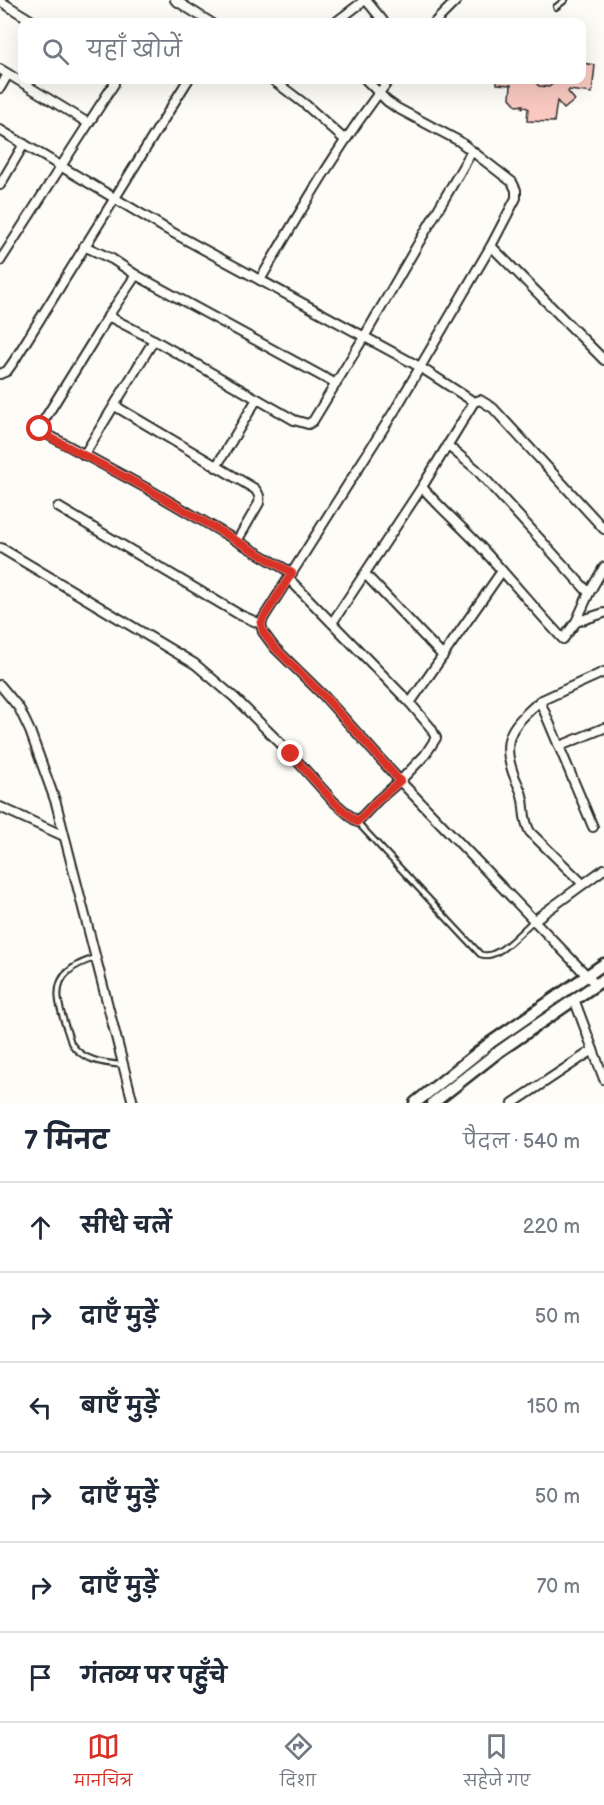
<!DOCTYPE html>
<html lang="hi">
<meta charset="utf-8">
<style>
body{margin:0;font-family:"Balsamiq Sans","Playpen Sans Deva",sans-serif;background:#f6f6f7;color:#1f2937}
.stop{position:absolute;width:18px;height:18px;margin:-14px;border:4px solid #d93025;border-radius:50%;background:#fff}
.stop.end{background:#d93025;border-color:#fff;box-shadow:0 2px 6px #0008}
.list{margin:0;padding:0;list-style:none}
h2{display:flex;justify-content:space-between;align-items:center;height:78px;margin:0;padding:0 24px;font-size:26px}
h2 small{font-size:20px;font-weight:400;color:#747a83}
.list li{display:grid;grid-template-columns:39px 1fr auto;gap:18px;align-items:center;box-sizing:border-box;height:90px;padding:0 24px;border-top:2px solid #e0e1e3}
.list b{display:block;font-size:22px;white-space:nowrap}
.list em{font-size:20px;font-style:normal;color:#747a83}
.icon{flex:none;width:33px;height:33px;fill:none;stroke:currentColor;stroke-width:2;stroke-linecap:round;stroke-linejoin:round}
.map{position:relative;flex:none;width:604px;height:1103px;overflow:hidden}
.search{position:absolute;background:#fff;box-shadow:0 6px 24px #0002;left:18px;right:18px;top:18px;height:66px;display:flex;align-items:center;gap:15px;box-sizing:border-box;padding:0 21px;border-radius:12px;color:#747a83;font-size:22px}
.sheet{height:618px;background:#fff}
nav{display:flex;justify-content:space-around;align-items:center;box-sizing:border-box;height:84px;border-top:2px solid #e0e1e3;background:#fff;font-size:16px;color:#747a83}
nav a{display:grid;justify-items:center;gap:3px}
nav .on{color:#d93025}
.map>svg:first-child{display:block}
</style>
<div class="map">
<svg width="604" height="1103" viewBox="0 0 604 1103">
<rect width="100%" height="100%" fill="#fdfcf7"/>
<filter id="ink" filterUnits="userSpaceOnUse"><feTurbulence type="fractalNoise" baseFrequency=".0167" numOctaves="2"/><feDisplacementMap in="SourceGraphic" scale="12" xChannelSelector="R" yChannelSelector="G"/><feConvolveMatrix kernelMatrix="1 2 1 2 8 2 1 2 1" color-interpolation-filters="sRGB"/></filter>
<g filter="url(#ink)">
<g fill="#f9c9c1" stroke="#2b2b2b" stroke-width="1.5">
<path d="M582 63 595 65 592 93 569 90 568 92 575 100 564 109 557 101 554 122 527 121 528 108 524 107 523 108 522 107 523 105 517 106 510 98 511 85 497 84V80H582Z"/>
<path d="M533 80H557L549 87 539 86Z"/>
</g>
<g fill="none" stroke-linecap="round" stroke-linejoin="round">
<defs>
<g id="lane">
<path d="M556 7 565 0"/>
<path d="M358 823 480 954C496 962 520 932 532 922"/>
<path d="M95 958C86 961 76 964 69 971 47 988 65 1021 71 1043 82 1061 104 1063 123 1065"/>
</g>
<g id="street">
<path d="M175 0 210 22"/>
<path d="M366 0 384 22"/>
<path d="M0 1 34 22"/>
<path d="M336 22 365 0"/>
<path d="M435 22 457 0"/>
<path d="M0 69 88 123 87 125"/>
<path d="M273 80 306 105 345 140"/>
<path d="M0 88 8 74"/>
<path d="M0 130 168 230 420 367 474 402"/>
<path d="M0 185 24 144"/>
<path d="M84 246 112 259 136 275 336 384"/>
<path d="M491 246 604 360"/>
<path d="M0 261 114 84V80"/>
<path d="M136 275 111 312 41 425 40 429 41 431 148 489 292 573"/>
<path d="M260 280C300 212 340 142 389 80"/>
<path d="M108 316 154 340 294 420 308 424 313 421 364 337 472 151"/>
<path d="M0 374 7 371 14 361 188 80"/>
<path d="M115 406 255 489C259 494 260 497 259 503L237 541"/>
<path d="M447 445 476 469 589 593"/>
<path d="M84 455 154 340"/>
<path d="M216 467 257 399"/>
<path d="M422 487C439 507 459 524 477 543 506 574 533 607 563 639L576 622 589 593 604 567"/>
<path d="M58 507 240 615 261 624"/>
<path d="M1 548 195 664 235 698 291 754 333 801 357 822 378 800 400 781 324 696 274 647 263 632 261 624 264 617 395 410 491 246 516 198V190L512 182 459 141 397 108 387 101 366 80"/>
<path d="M365 574 443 656"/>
<path d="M289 579 410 703 431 728 436 738 425 755 400 781 596 985"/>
<path d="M576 622 604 613"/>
<path d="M332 623 422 487 474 402 480 400 493 408 604 529"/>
<path d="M0 685 19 708 30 731 56 803 133 1103"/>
<path d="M540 701C513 725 500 737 513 773 516 781 520 788 522 795 526 810 522 817 530 832L583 884"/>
<path d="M410 703 502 571"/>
<path d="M560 746 604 728"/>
<path d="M0 807 64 836"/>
<path d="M593 827 540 701 604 672"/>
<path d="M533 921 604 869"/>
<path d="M574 999 604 1079"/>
<path d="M513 1103 593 1050"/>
</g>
<g id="secondary">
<path d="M415 1103 490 1043 604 964"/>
<path d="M433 1103 498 1052 604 979"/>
</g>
</defs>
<use href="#lane" stroke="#2b2b2b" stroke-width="8"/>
<use href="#street" stroke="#2b2b2b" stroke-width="12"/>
<use href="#secondary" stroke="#2b2b2b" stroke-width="15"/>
<use href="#lane" stroke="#fdfcf7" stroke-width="4"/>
<use href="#street" stroke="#fdfcf7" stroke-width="8"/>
<use href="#secondary" stroke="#fdfcf7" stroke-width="10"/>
</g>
</g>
<g fill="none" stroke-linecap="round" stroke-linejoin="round" filter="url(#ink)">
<path stroke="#d93025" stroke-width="8" d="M40 429 46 435 148 489 292 573 264 617 261 624 263 632 274 647 324 696 400 781 378 800 357 822 333 801 291 754"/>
</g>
</svg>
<div class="stop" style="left:40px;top:429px"></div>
<div class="stop end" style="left:291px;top:754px"></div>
<div class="search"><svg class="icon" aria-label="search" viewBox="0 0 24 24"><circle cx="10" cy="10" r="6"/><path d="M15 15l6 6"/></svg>यहाँ खोजें</div>
</div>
<section class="sheet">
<h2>7 मिनट<small>पैदल · 540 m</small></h2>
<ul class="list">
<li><svg class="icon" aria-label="ahead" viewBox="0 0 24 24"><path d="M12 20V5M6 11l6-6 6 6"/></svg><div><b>सीधे चलें</b></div><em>220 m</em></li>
<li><svg class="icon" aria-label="right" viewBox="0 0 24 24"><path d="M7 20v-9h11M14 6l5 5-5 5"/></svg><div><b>दाएँ मुड़ें</b></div><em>50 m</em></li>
<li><svg class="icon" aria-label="left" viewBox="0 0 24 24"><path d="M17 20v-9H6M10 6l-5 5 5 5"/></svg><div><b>बाएँ मुड़ें</b></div><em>150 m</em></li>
<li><svg class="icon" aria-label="right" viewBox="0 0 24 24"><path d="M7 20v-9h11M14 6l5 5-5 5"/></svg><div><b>दाएँ मुड़ें</b></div><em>50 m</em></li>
<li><svg class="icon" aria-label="right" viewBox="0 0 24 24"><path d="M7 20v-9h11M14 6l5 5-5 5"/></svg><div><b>दाएँ मुड़ें</b></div><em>70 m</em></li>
<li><svg class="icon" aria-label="arrive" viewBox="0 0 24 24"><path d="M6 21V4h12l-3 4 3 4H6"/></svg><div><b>गंतव्य पर पहुँचे</b></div></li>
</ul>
</section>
<nav>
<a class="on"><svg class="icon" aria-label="map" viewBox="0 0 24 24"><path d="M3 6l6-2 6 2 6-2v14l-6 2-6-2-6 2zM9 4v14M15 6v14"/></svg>मानचित्र</a>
<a><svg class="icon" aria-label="directions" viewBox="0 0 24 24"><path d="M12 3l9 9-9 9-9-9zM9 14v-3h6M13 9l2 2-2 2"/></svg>दिशा</a>
<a><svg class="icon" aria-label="saved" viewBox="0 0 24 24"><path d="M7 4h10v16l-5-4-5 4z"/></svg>सहेजे गए</a>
</nav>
